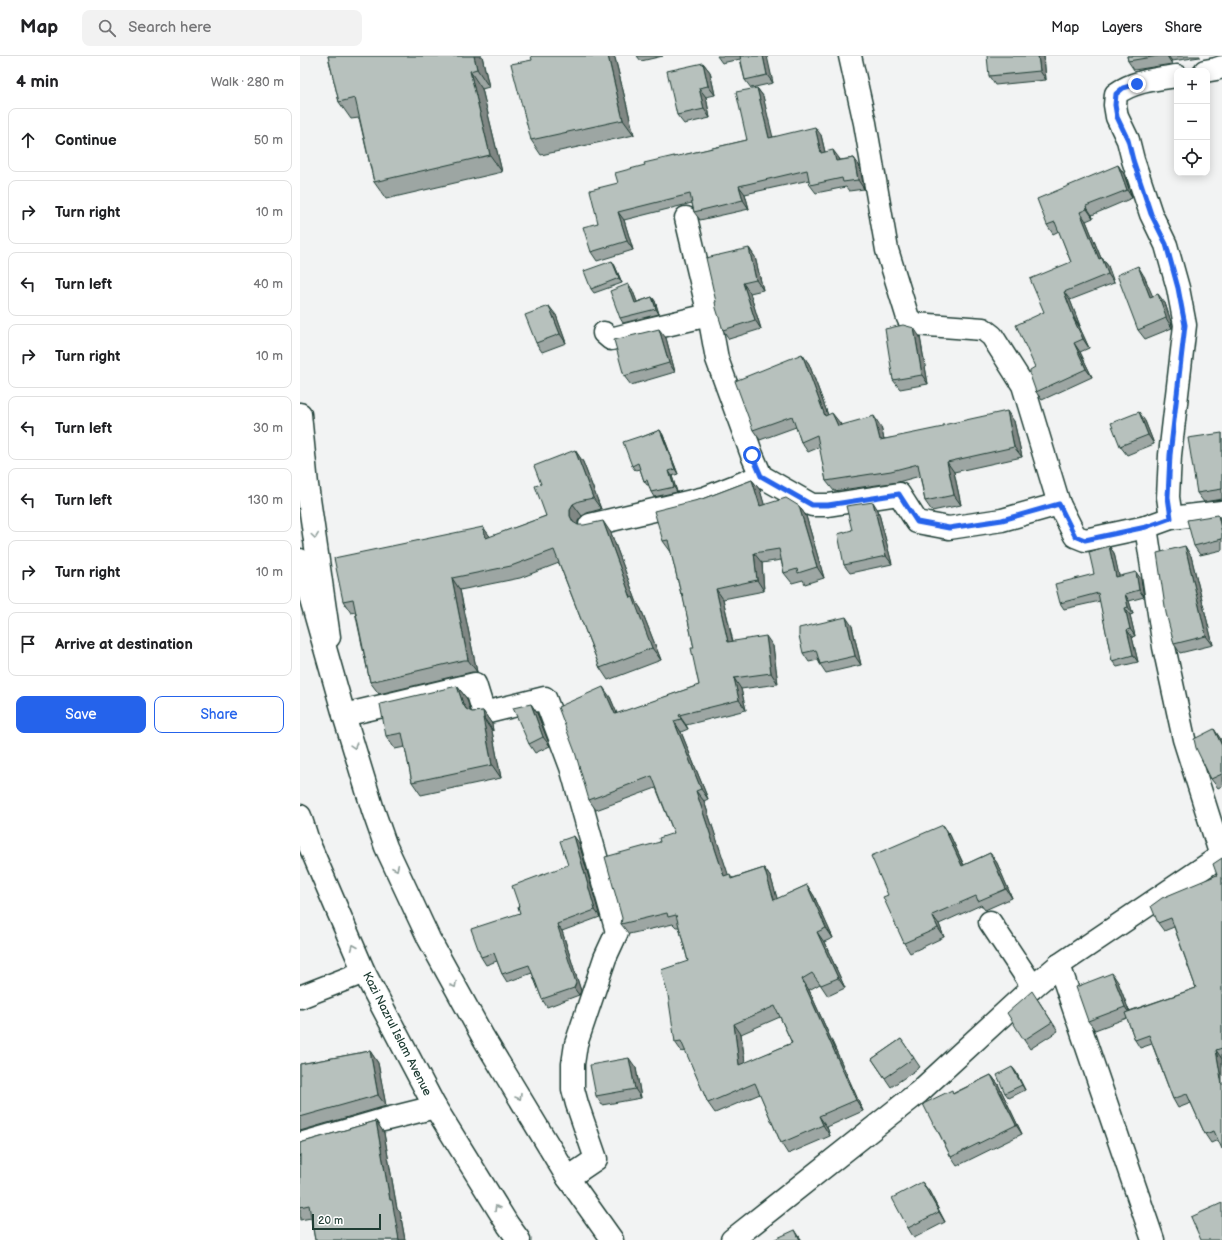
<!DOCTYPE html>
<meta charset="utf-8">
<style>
body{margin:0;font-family:"Balsamiq Sans",sans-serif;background:#f2f2f2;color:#202124}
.controls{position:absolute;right:12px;top:12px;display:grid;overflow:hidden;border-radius:8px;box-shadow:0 2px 10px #0003}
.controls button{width:36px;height:36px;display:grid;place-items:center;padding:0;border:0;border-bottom:1px solid #e0e0e0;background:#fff;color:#202124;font:20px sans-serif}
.scale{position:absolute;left:12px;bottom:10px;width:69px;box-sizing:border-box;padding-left:4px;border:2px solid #1f3d34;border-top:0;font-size:11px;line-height:14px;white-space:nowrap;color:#1f3d34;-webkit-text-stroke:3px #fff;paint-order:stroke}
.stop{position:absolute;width:12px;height:12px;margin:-9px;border:3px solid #2563eb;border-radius:50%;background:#fff}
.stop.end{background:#2563eb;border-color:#fff;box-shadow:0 1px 4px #0008}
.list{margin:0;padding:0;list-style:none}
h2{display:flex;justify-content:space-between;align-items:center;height:52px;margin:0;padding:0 16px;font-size:17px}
h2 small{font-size:13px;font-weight:400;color:#757577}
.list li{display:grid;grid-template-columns:26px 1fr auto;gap:12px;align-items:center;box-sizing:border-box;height:64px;margin:0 8px 8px;padding:0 8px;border:1px solid #e0e0e0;border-radius:8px}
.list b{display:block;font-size:15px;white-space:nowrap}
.list em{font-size:13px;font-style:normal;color:#757577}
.actions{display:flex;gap:8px;padding:12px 16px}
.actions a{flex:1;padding:9px 0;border:1px solid #2563eb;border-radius:8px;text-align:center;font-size:14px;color:#2563eb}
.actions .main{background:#2563eb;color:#fff}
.icon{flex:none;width:22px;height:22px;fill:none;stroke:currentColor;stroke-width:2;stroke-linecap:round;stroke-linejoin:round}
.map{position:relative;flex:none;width:922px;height:1184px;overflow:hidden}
header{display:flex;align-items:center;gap:24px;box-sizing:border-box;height:56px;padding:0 20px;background:#fff;border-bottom:1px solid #e0e0e0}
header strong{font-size:19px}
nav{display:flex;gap:22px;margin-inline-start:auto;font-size:14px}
.search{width:280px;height:36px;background:#f2f2f2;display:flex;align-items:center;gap:10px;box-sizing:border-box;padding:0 14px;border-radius:8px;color:#757577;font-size:15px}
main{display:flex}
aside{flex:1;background:#fff}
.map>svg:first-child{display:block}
</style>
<header>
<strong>Map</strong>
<div class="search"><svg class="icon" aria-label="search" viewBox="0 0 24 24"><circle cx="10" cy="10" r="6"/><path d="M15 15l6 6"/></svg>Search here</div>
<nav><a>Map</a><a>Layers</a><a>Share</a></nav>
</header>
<main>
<aside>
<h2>4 min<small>Walk · 280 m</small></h2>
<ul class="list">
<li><svg class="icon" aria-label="ahead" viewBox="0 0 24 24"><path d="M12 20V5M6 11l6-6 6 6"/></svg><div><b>Continue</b></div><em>50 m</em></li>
<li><svg class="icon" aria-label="right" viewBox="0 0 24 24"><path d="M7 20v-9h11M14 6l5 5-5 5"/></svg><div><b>Turn right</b></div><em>10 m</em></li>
<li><svg class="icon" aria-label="left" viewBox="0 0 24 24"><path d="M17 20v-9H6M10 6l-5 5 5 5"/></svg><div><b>Turn left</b></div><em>40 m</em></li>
<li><svg class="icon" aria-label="right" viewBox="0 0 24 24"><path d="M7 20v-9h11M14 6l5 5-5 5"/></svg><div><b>Turn right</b></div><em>10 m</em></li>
<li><svg class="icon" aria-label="left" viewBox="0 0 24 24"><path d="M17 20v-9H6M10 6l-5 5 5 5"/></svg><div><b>Turn left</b></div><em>30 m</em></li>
<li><svg class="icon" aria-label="left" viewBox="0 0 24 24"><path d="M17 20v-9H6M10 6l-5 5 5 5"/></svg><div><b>Turn left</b></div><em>130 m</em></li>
<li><svg class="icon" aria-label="right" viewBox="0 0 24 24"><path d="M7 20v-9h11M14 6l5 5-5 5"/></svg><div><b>Turn right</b></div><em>10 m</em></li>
<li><svg class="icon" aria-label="arrive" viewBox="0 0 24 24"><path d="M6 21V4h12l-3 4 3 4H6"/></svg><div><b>Arrive at destination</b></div></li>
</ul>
<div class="actions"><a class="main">Save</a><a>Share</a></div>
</aside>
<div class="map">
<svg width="922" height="1184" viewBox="0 0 922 1184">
<rect width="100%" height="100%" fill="#f2f3f3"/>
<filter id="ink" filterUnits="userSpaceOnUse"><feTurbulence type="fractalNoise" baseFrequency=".025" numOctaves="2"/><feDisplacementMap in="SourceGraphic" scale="8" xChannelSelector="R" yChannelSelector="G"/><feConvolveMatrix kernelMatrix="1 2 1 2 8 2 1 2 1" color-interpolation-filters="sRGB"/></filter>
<g filter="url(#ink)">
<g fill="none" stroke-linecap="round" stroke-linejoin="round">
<defs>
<g id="minor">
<path d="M550 0 565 67 587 194 608 262 615 268 683 273 692 280 723 329 759 448 775 480 785 484 846 471 871 462 922 456"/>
<path d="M905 15 916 13 922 11"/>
<path d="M386 162 409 259 417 303 452 399 461 420 512 449H528L599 438 617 466 649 472 702 464 759 448"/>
<path d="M304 277 311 283 349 273 409 259"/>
<path d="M871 462 868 441 870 399 885 269 878 232 866 189 851 158 833 104 828 84 817 61 815 49 816 38C833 25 856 23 877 20"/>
<path d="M290 469 405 442 461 420"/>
<path d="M846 471 864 591 884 683 921 800"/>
<path d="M44 659 175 628 184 657 245 642 271 711 317 876 305 902 276 988 273 1008V1033L277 1048 296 1103 268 1122"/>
<path d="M690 866 733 931"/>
<path d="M759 909 853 1184"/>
<path d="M0 941 64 916"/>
<path d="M0 1088 83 1064 135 1051"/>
<path d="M432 1184 619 1036 733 931 759 909 922 799"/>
</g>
<path id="tertiary" d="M0 358 7 429 29 581"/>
<g id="primary">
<path d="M0 504 44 659 73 754 86 791 129 883 183 981 268 1122 312 1184"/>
<path d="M0 760 9 788 64 916 135 1051 208 1169 219 1184"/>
</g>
</defs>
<use href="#minor" stroke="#1f3d34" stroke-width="25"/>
<use href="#tertiary" stroke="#1f3d34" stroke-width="25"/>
<use href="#primary" stroke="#1f3d34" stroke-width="25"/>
<use href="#minor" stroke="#fff" stroke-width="22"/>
<use href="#tertiary" stroke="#fff" stroke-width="22"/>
<use href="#primary" stroke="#fff" stroke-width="22"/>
</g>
<g fill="#9da6a3" stroke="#1f3d34" fill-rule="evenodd">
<path d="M28 0H182L189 31 182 33 202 116 86 143 74 126 59 62 51 63 39 46Z"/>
<path d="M337 0H363L341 5Z"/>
<path d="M417 0H466L473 27 451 32 445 24 440 3 422 7Z"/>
<path d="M744 0 746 24 695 29 689 20Z"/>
<path d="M827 0H900V1L872 5V8L834 14 828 5Z"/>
<path d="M315 2 334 79 241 99 231 84 232 4Z"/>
<path d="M403 7 410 16 415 39 406 41 410 62 384 68 377 59Z"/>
<path d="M457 32 463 40 472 81 521 79 525 96 539 102 540 104 554 102 560 111 564 133 549 135 546 131 516 137 510 129 509 124 445 138 449 153 400 164 394 156 392 147 324 164 333 194 297 205 291 196 298 167 318 127 345 109 375 101 447 84Z"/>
<path d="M818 109 824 118 832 142 792 159 793 162 786 165 801 202H802L808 210 814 227 770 244 780 270H779L789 292 780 296 792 321 742 344 736 336 735 311 744 256 771 206 759 175 753 178 747 169Z"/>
<path d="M449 192 455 201 463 234 450 237 461 273 429 283 423 274 416 246Z"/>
<path d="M312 205 315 210 322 227 294 237 291 233Z"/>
<path d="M844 220 852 240 865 247 872 269V272L845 283 838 274Z"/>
<path d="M332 233 337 246 352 241 355 245 359 258 323 267 320 262Z"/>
<path d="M256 259 266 287 242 296 236 287Z"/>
<path d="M620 281 628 328 600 333 593 324Z"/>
<path d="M366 282 375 316 331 329 324 320Z"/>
<path d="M502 298 509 308 528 359 540 367 541 369 581 371 584 383 714 365 722 401 654 416 661 449 632 455 625 445 620 420 598 426 534 435 526 425 520 391 508 396 501 386 496 371 460 384 453 374Z"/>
<path d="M845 365 854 388 827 399 820 390Z"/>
<path d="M360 374 363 379 378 418 372 420 377 436 354 441 351 436 349 429H347L344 425 340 413 335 414 332 410 341 380 342 381Z"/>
<path d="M922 377V443L904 446 897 437Z"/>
<path d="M275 394 283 406 301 453 287 457 282 460 278 465V469L311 477 337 547 341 553 361 604 308 624 300 612 259 507 220 522 160 534 177 616H172L79 638 70 626 55 556 51 557 43 545 183 471 190 481 246 460 241 428Z"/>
<path d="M452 424 460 434 464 449 499 450 506 460 524 522 505 528 503 524 492 527 484 517 481 504 462 507 464 535 423 543 433 585 473 590 478 628 441 633 446 654 386 669 388 673 381 676 408 743 404 745 428 819 433 822 464 812 471 822 477 843 507 829 514 840 533 882 524 886 545 932 528 940 520 928 509 934 563 1055 527 1071 530 1080 488 1098 481 1087 460 1038 415 1057 408 1047 386 995 382 996 375 986 388 905 379 871H376L373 868 329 878 321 868 360 786 374 777 356 732 296 754 289 744 310 641 317 658 399 629 394 592 383 540 381 538 371 496 363 485 402 443ZM480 961 492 987 445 1007 441 978Z"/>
<path d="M578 454 592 508 550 517 544 509 552 474Z"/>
<path d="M918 459 922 465V494L900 499 894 490Z"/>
<path d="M809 490 814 497 819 521 841 523 844 541 829 545 833 558 830 559 835 580 832 581 838 606 817 611 812 605 800 545 764 553 760 547 794 518Z"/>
<path d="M891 500 913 589 880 597 874 588Z"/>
<path d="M552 570 561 609 526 617 520 608 518 604 509 606 503 597Z"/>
<path d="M157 630 167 643 170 655 172 656 183 655 192 668 193 675H192L201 722 121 739 112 726 105 691 95 693 86 680Z"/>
<path d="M231 648 237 657 250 690 235 697 229 688Z"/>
<path d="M914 673 922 686V730L918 732 911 723Z"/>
<path d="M643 769 650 779 664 809 690 797 697 807 712 842 685 854 681 849 639 868 644 881 610 897 604 887 588 839Z"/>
<path d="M279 787 300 861 262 875 281 935 279 939 247 951 242 943 232 917 207 926 202 918 197 905 186 909 181 901 220 857 219 850 268 809Z"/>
<path d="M922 802V1002L918 1084 911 1087 905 1078 891 1047 878 1052 873 1043 852 988 840 992 835 984 827 962 795 974 788 965 818 926 829 955 896 932 874 871 864 875 858 867 917 819Z"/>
<path d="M738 944 758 975 730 993 724 984Z"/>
<path d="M601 983 620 1011 591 1031 572 1003Z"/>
<path d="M70 995 78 1007 86 1050 0 1075V1008Z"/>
<path d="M712 1011 716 1016 725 1034 709 1042 705 1037Z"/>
<path d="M336 1012 341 1042 302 1049 296 1040Z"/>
<path d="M691 1019 698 1028 722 1078 657 1110 651 1101 640 1079 634 1070 654 1037Z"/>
<path d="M76 1065 84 1077 97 1153 100 1156 105 1184H15L11 1162 0 1164V1087Z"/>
<path d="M629 1135 645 1166 614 1182 608 1172Z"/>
</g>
<g fill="#808784" stroke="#1f3d34">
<path d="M174 0H182L189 31 177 13Z"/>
<path d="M308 0H314L315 2 334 79 323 64Z"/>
<path d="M463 0H467L473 27 467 19Z"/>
<path d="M738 0H744L746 24 740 15Z"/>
<path d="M867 0H868L872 5V8Z"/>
<path d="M403 7 410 16 415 39 408 30Z"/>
<path d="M170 15 182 33 202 116 190 99Z"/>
<path d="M399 32 406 41 410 62 404 53Z"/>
<path d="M457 32 463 40 475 90 469 82Z"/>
<path d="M515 71 521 79 527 105 521 97Z"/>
<path d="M533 94 539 102 541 113 536 105Z"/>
<path d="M554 102 560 111 564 133 558 124Z"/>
<path d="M818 109 824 118 832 142 827 134Z"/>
<path d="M439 130 445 138 449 153 443 144Z"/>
<path d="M786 150 792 159 793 162 787 153Z"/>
<path d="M318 156 324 164 333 194 327 185Z"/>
<path d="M780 156 786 165 805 212 799 203Z"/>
<path d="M449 192 455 201 463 234 456 224Z"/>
<path d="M802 202 808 210 814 227 808 218Z"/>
<path d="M312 205 315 210 322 227 319 222Z"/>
<path d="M838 210 844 220 857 250 850 241Z"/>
<path d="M443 227 450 237 461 273 455 264Z"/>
<path d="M328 228 332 233 339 251 335 247Z"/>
<path d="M764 236 770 244 780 270 774 262Z"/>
<path d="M858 238 865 247 872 269V272L866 262Z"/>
<path d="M352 241 355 245 359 258 356 253Z"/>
<path d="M249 250 256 259 266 287 260 278Z"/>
<path d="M773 262 779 270 789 292 783 283Z"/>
<path d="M614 272 620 281 628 328 622 319Z"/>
<path d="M359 273 366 282 375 316 369 307Z"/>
<path d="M774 287 780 296 792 321 786 313Z"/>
<path d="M502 298 509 308 532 370 525 360Z"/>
<path d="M707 355 714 365 722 401 714 391Z"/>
<path d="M839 356 845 365 854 388 848 379Z"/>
<path d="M532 357 540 367 545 381 538 370Z"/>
<path d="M574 360 581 371 587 395 580 384Z"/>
<path d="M360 374 363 379 378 418 375 413Z"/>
<path d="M275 394 283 406 301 453 293 442Z"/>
<path d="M647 406 654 416 661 449 654 439Z"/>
<path d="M369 415 372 420 377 436 374 431Z"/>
<path d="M452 424 460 434 468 461 460 450Z"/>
<path d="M573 446 578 454 592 508 586 500Z"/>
<path d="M273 448 282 460 278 465V472L273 466 270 460V453Z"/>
<path d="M499 450 506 460 524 522 517 511Z"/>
<path d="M918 459 922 465V477Z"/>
<path d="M303 465 311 477 337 547 341 553 361 604 352 592 331 542Z"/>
<path d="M183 471 192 483 186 482Z"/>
<path d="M809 490 814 497 821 528 816 521Z"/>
<path d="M885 490 891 500 913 589 906 580Z"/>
<path d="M454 497 462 507 464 535 457 524Z"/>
<path d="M836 516 841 523 844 541 839 534Z"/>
<path d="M152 522 160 534 177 616 168 604Z"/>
<path d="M416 533 423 543 435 596 428 586Z"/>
<path d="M825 538 829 545 833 558 828 551Z"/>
<path d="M825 552 830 559 835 580 830 573Z"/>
<path d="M546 561 552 570 561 609 555 600Z"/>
<path d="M827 574 832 581 838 606 833 599Z"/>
<path d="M466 580 473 590 478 628 471 617Z"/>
<path d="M434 622 441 633 446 654 439 644Z"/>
<path d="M157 630 167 643 172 661 175 666 163 648Z"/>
<path d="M303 631 310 641 322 669 315 658Z"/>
<path d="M231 648 237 657 250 690 243 681Z"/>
<path d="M183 655 192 668 193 675 184 662Z"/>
<path d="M379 659 386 669 388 673 381 663Z"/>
<path d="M183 662 192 675 201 722 192 709Z"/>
<path d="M374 665 381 676 408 743 401 733Z"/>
<path d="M914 673 920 682 922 686V690Z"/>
<path d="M396 735 404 745 432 830 424 820Z"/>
<path d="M643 769 650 779 668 819 662 810Z"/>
<path d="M274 780 279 787 300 861 295 854Z"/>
<path d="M690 797 697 807 712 842 706 833Z"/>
<path d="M464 812 471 822 481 855 474 844Z"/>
<path d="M507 829 514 840 533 882 526 872Z"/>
<path d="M632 859 639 868 644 881 638 872Z"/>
<path d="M257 868 262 875 281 935 279 939 274 932Z"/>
<path d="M517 876 524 886 545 932 538 922Z"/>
<path d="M812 917 818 926 831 960 825 951Z"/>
<path d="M502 923 509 934 563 1055 556 1044Z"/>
<path d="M434 968 441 978 447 1020 439 1009Z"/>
<path d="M916 994 922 1003V1029Z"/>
<path d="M70 995 78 1007 86 1050 78 1039Z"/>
<path d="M329 1002 336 1012 341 1042 335 1033Z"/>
<path d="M712 1011 716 1016 725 1034 722 1029Z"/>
<path d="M691 1019 698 1028 722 1078 716 1069Z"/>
<path d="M519 1060 527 1071 530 1080 523 1069Z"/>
<path d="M76 1065 84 1077 97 1153 100 1156 105 1184H99L90 1144Z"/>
<path d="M622 1126 629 1135 645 1166 639 1156Z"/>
<path d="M495 1174 501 1183 502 1184H500Z"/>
</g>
<g fill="#b7c1bd" stroke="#1f3d34" fill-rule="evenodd">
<path d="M28 0H174L177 13 170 15 190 99 74 126 55 42 39 46Z"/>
<path d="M231 0H308L323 64 231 84 211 8 232 4Z"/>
<path d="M440 0H463L467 19 445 24Z"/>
<path d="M687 0H738L740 15 689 20Z"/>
<path d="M827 0H858L828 5Z"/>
<path d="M403 7 408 30 399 32 404 53 377 59 367 15Z"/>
<path d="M457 32 469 82 515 71 521 97 533 94 536 105 554 102 558 124 543 126 542 122 510 129 507 114 439 130 443 144 394 156 390 138 318 156 327 185 291 196 283 171 298 167 290 134 318 127 315 117 345 109 344 107 374 100V101L447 84 436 36Z"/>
<path d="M818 109 827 134 786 150 787 153 780 156 799 203 802 202 808 218 764 236 774 262H773L783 283 774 287 786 313 736 336 730 319V314L735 311 716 269 744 256 730 223 771 206 755 166 747 169 737 143Z"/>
<path d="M449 192 456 224 443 227 455 264 423 274 416 252 415 246H416L406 202Z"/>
<path d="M312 205 319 222 291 233 284 215Z"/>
<path d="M838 210 850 241 858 238 866 260V262L838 274 817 219Z"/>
<path d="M328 228 335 247 352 241 356 253 320 262 310 235Z"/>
<path d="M249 250 260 278 236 287 225 259Z"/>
<path d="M603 269 614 272 622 319 593 324 585 273Z"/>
<path d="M359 273 369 307 324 320 314 284Z"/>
<path d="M502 298 525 360 532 357 538 370 574 360 580 384 643 371V369L707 355 714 391 647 406 654 439 625 445 618 408 591 415 526 425 517 379 501 386 492 360 453 374 435 325Z"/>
<path d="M839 356 848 379 820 390 811 367Z"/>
<path d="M360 374 375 413 369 415 374 431 351 436 347 424 344 425 338 407 332 410 323 386 341 380 342 381Z"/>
<path d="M922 377V433L897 437 888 382Z"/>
<path d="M275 394 293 442 279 445 273 448 270 453V460L273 466 278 469H284L303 465 331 542 333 541 352 592 300 612 254 494 211 510 152 522 168 604H164L70 626 53 543 43 545 34 502 183 471 186 482 246 460 235 430 241 428 234 410Z"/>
<path d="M452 424 460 450 486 442 499 450 517 511 498 517 497 513 484 517 479 493 454 497 457 524 416 533 428 586 466 580 471 617 434 622 439 644 379 659 381 663 374 665 401 733 396 735 424 820 430 818 431 823 464 812 474 844 507 829 526 872 517 876 538 922 521 929 512 917 502 923 556 1044 519 1060 523 1069 481 1087 455 1027 408 1047 381 985 375 986 368 939 361 914 388 905 376 859 368 861 367 857 321 868 322 862 305 801 360 786 359 782 374 777 352 720 289 744 275 696 258 651 303 631 315 658 399 629 391 592H394L382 537 381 538 368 484 363 485 354 455 402 443ZM475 950 492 987 439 1009 434 968Z"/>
<path d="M573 446 586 500 544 509 538 478 552 474 546 450Z"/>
<path d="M918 459 922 477V483L894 490 887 464Z"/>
<path d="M809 490 816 521 836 516 839 534 825 538 828 551 825 552 830 573 827 574 833 599 812 605 798 537 760 547 755 528 794 518 789 496Z"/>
<path d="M885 490 906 580 874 588 866 557 857 497Z"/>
<path d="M546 561 555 600 520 608 516 594 503 597 499 580V572Z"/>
<path d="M157 630 163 648 166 653 172 656 183 655 184 662H183L192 709 112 726 102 677 86 680 80 648Z"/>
<path d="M231 648 243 681 229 688 213 652Z"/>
<path d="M914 673 922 690V718L911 723 896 692 894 683Z"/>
<path d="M643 769 662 810 690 797 706 833 678 845 676 840 632 859 638 872 604 887 583 841 588 839 571 800Z"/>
<path d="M274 780 295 854 257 868 276 927 274 932 242 943 229 909 202 918 194 897 181 901 171 873 220 857 218 851 219 850 212 830 268 809 260 785Z"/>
<path d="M922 802V992L916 994 922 1029V1093L914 1075 905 1078 887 1038 873 1043 849 979 835 984 825 957 896 932 871 862 858 867 851 850 862 842 917 819 913 808Z"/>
<path d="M812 917 825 951 788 965 776 931Z"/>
<path d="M732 935 752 966 724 984 707 957Z"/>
<path d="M601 983 614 1002 585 1022 572 1003Z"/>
<path d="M70 995 78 1039 0 1061V1008Z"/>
<path d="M329 1002 335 1033 296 1040 290 1009Z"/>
<path d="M712 1011 722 1029 705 1037 697 1019Z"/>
<path d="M691 1019 716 1069 651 1101 635 1069 634 1070 623 1048 652 1034 653 1038Z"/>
<path d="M76 1065 90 1144H92L99 1184H15L9 1149 0 1151V1087Z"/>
<path d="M622 1126 639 1156 608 1172 592 1142Z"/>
<path d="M922 1147V1183L920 1184H901L891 1161Z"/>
<path d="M495 1174 500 1184H473Z"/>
</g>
<defs><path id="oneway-chevron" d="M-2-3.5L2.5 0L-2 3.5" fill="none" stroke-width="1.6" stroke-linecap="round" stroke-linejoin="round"/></defs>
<g stroke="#8f9e9a">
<use href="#oneway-chevron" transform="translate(15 480) rotate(82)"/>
<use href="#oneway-chevron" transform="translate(54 690) rotate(73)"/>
<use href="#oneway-chevron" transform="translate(96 812) rotate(65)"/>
<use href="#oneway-chevron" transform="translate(54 891) rotate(-113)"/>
<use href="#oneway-chevron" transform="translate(154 929) rotate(61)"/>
<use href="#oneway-chevron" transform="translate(219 1041) rotate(59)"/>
<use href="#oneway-chevron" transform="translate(197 1152) rotate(-122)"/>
</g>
</g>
<g fill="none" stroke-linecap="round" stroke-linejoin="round" filter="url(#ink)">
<path stroke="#2563eb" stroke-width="5" d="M452 399 461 420 512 449H528L599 438 617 466 649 472 702 464 759 448 775 480 785 484 846 471 871 462 868 441 870 399 885 269 878 232 866 188 851 158 833 104 828 84 817 61 815 49 816 38 823 32 837 28"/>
</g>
<g text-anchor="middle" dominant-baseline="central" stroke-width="4" stroke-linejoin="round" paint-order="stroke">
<g font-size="12" fill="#1f3d34" stroke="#fff">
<text transform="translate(97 978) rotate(63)">Kazi Nazrul Islam Avenue</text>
</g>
</g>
</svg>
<div class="controls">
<button>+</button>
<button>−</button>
<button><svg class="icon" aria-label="locate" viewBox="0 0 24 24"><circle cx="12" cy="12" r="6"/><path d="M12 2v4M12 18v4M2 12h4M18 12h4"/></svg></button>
</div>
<div class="scale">20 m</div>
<div class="stop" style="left:452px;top:399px"></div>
<div class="stop end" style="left:837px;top:28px"></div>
</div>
</main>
